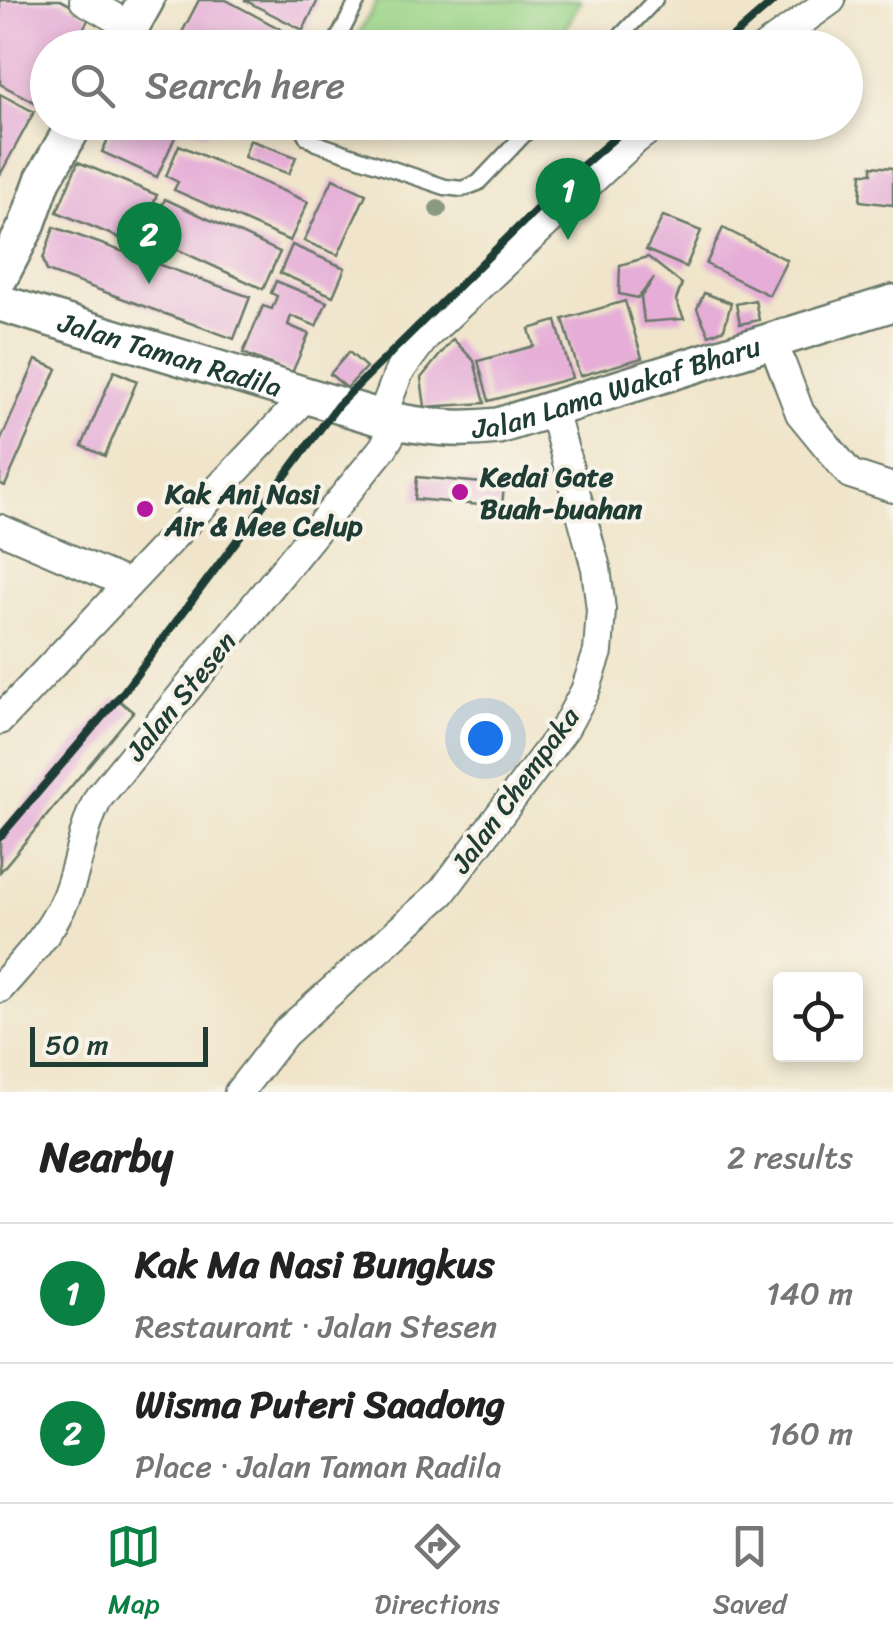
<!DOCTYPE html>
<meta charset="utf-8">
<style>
body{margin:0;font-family:Sriracha,sans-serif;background:#f6f6f6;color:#222}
.controls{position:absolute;right:30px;bottom:30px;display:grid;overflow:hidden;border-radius:10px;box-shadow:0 5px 15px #0003}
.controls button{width:90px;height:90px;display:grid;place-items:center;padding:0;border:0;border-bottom:2px solid #e0e0e0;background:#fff;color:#222;font:50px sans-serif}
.scale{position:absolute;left:30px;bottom:25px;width:178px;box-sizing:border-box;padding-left:10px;border:5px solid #1f3d34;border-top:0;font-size:28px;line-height:35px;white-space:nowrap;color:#1f3d34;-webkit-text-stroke:8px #f7f3e8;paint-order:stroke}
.you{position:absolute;left:485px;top:738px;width:35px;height:35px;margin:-25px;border:8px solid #fff;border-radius:50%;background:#1a73e8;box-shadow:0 0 0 15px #1a73e833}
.badge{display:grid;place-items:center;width:65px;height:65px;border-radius:50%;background:#0b8043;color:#fff;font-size:32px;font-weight:700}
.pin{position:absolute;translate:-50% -82px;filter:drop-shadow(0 2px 5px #0008)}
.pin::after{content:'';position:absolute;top:52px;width:35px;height:30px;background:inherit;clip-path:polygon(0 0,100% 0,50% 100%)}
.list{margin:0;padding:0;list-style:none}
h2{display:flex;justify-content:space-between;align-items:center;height:130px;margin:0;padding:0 40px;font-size:42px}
h2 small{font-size:32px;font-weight:400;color:#767676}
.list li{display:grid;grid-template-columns:65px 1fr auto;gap:30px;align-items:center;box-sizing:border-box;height:140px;padding:0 40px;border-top:2px solid #e0e0e0}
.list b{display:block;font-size:38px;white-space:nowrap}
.list p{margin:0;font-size:32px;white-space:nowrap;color:#767676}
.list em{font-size:32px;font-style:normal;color:#767676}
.icon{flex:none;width:55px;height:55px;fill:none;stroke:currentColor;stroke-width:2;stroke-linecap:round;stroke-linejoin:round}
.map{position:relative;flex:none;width:893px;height:1092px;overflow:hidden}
.search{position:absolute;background:#fff;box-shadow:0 5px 15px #0003;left:30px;right:30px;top:30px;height:110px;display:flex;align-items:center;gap:25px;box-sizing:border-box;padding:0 35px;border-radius:55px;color:#767676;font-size:38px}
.sheet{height:410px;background:#fff}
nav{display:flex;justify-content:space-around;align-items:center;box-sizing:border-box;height:140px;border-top:2px solid #e0e0e0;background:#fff;font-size:28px;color:#767676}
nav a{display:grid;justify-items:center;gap:5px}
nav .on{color:#0b8043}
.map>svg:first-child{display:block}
</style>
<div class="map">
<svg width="893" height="1092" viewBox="0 0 893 1092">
<rect width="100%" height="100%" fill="#f7f3e8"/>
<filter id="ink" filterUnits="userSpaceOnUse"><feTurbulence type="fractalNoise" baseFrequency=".01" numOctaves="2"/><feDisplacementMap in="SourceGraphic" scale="20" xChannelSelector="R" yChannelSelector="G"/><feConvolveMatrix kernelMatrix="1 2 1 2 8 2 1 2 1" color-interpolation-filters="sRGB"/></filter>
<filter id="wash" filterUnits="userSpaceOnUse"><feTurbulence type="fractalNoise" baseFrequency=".0048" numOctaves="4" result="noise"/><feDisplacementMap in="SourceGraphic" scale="40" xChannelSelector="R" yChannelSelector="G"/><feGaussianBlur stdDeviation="2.25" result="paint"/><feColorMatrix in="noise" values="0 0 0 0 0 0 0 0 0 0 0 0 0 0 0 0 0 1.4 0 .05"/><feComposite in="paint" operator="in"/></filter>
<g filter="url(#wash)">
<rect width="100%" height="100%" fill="#f0e5ca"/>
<path fill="#9ad487" stroke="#5c885e" stroke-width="2.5" d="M378 0H581L555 47H351Z"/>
<g id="blocks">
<g fill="#e5add7">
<path d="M0 0H60L90 16 73 48H48V96L42 106 0 84Z"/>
<path d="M199 0H226L299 39 294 48H202L196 44 187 48 177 42Z"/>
<path d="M244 0H318L303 30Z"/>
<path d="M0 94 34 112 0 175Z"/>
<path d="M116 122H166L179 128 157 177 102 152Z"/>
<path d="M181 122H212L206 134Z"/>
<path d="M250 140 296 157 289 174 244 157Z"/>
<path d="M179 145 308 202 290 241 174 190 178 182 166 176Z"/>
<path d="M78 162 157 195 136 245 57 212Z"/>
<path d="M872 166 893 168V205L860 201 862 173H872Z"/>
<path d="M333 179 366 194 338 255 304 241Z"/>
<path d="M165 199 280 252 263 289 148 236Z"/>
<path d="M663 216 701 231 686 267 646 250Z"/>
<path d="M54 227 250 297 234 339 47 271 43 259Z"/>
<path d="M723 228 787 260 769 295 706 264Z"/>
<path d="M292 245 345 268 333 296 280 273Z"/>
<path d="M648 257 682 284 676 300 684 319 644 322 641 297 654 278 638 298 619 294 620 265Z"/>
<path d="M276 281 327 302 316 326 291 316 288 325 309 334 292 373 243 353 263 306 272 309 277 296 271 293Z"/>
<path d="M704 293 731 303 724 329 709 335 697 309Z"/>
<path d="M755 300 759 320 740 324 736 304Z"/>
<path d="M625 301 642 358 580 376 563 319Z"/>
<path d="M556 321 572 378 489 401 478 361 534 346 529 329Z"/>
<path d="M453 339 474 361 485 403 425 407 421 378Z"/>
<path d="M349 352 366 367 347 388 330 374Z"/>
<path d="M36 360 57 369 5 486 0 484V442Z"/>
<path d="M114 371 137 381 105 456 82 446Z"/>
<path d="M417 477 504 485 502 507 415 499Z"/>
<path d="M115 697 133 712 0 872V833Z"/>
</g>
</g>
</g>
<g filter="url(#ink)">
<use href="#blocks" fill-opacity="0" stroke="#687868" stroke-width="2.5"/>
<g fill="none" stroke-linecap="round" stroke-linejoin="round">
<defs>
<g id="service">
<path d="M333 48 358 0"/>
<path d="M609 48 655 0"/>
<path d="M299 122 307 137 316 143 445 187 462 189 478 183 536 122"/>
</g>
<g id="minor">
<path d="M84 0 131 27"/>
<path d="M764 48 831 0"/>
<path d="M773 342 800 413 850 474 893 488"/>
<path d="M381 418 399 372 426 336 635 140 659 122"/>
<path d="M0 529 128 584"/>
<path d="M0 720 306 396"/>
<path d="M0 988C28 956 57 927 70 886 80 856 84 825 99 797L383 448 398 422"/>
<path d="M239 1092 285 1033 442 892 565 728 585 691 598 652 601 610 596 568 553 410"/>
</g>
<g id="tertiary">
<path d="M119 48 146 0"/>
<path d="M0 277 27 225 43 180 76 122"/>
<path id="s1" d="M0 303 381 418C421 427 456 431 498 426L893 303"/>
</g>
</defs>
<use href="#service" stroke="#687868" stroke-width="19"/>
<use href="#minor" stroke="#687868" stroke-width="32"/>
<use href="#tertiary" stroke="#687868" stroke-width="40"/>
<use href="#service" stroke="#fff" stroke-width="14"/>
<use href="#minor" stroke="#fff" stroke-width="28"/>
<use href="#tertiary" stroke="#fff" stroke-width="35"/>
<g stroke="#1f3d34" stroke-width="8">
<path d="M720 48 775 0"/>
<path d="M0 837 125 690 338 405 566 180 633 122"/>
</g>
</g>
<circle fill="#8b9981" cx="438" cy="209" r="9"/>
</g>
<g fill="#b5179e" stroke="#f7f3e8" stroke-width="4">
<circle cx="460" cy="492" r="10"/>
<circle cx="145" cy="509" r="10"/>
</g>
<g text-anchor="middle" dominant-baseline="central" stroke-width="8" stroke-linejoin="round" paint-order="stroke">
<g font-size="28" fill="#1f3d34" stroke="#f7f3e8">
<text stroke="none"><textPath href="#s1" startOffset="178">Jalan Taman Radila</textPath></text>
<text stroke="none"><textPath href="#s1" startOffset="640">Jalan Lama Wakaf Bharu</textPath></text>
<text transform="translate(181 696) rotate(-51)">Jalan Stesen</text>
<text transform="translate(515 790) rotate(-54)">Jalan Chempaka</text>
</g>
<g font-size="28" font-weight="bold" fill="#1f3d34" stroke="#f7f3e8" text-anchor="start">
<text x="480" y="476">Kedai Gate<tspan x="480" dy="32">Buah-buahan</tspan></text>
<text x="165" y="493">Kak Ani Nasi<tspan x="165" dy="32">Air &amp; Mee Celup</tspan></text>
</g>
</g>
</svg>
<div class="controls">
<button><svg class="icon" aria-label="locate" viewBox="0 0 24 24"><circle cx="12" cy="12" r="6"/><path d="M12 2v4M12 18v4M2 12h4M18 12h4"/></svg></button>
</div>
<div class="scale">50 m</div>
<div class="you"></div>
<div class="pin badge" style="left:568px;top:240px">1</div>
<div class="pin badge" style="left:149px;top:284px">2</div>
<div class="search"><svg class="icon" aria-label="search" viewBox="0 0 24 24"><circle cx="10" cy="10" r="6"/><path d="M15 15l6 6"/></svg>Search here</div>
</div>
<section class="sheet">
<h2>Nearby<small>2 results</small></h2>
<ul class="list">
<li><span class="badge">1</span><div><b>Kak Ma Nasi Bungkus</b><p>Restaurant · Jalan Stesen</p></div><em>140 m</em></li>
<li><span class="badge">2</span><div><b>Wisma Puteri Saadong</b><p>Place · Jalan Taman Radila</p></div><em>160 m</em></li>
</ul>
</section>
<nav>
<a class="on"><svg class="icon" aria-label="map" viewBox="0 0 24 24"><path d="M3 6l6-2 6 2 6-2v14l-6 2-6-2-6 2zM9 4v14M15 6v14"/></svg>Map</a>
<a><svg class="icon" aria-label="directions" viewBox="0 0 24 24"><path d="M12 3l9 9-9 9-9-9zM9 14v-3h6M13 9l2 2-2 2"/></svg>Directions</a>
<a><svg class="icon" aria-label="saved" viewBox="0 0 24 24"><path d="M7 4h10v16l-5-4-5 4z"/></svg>Saved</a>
</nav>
